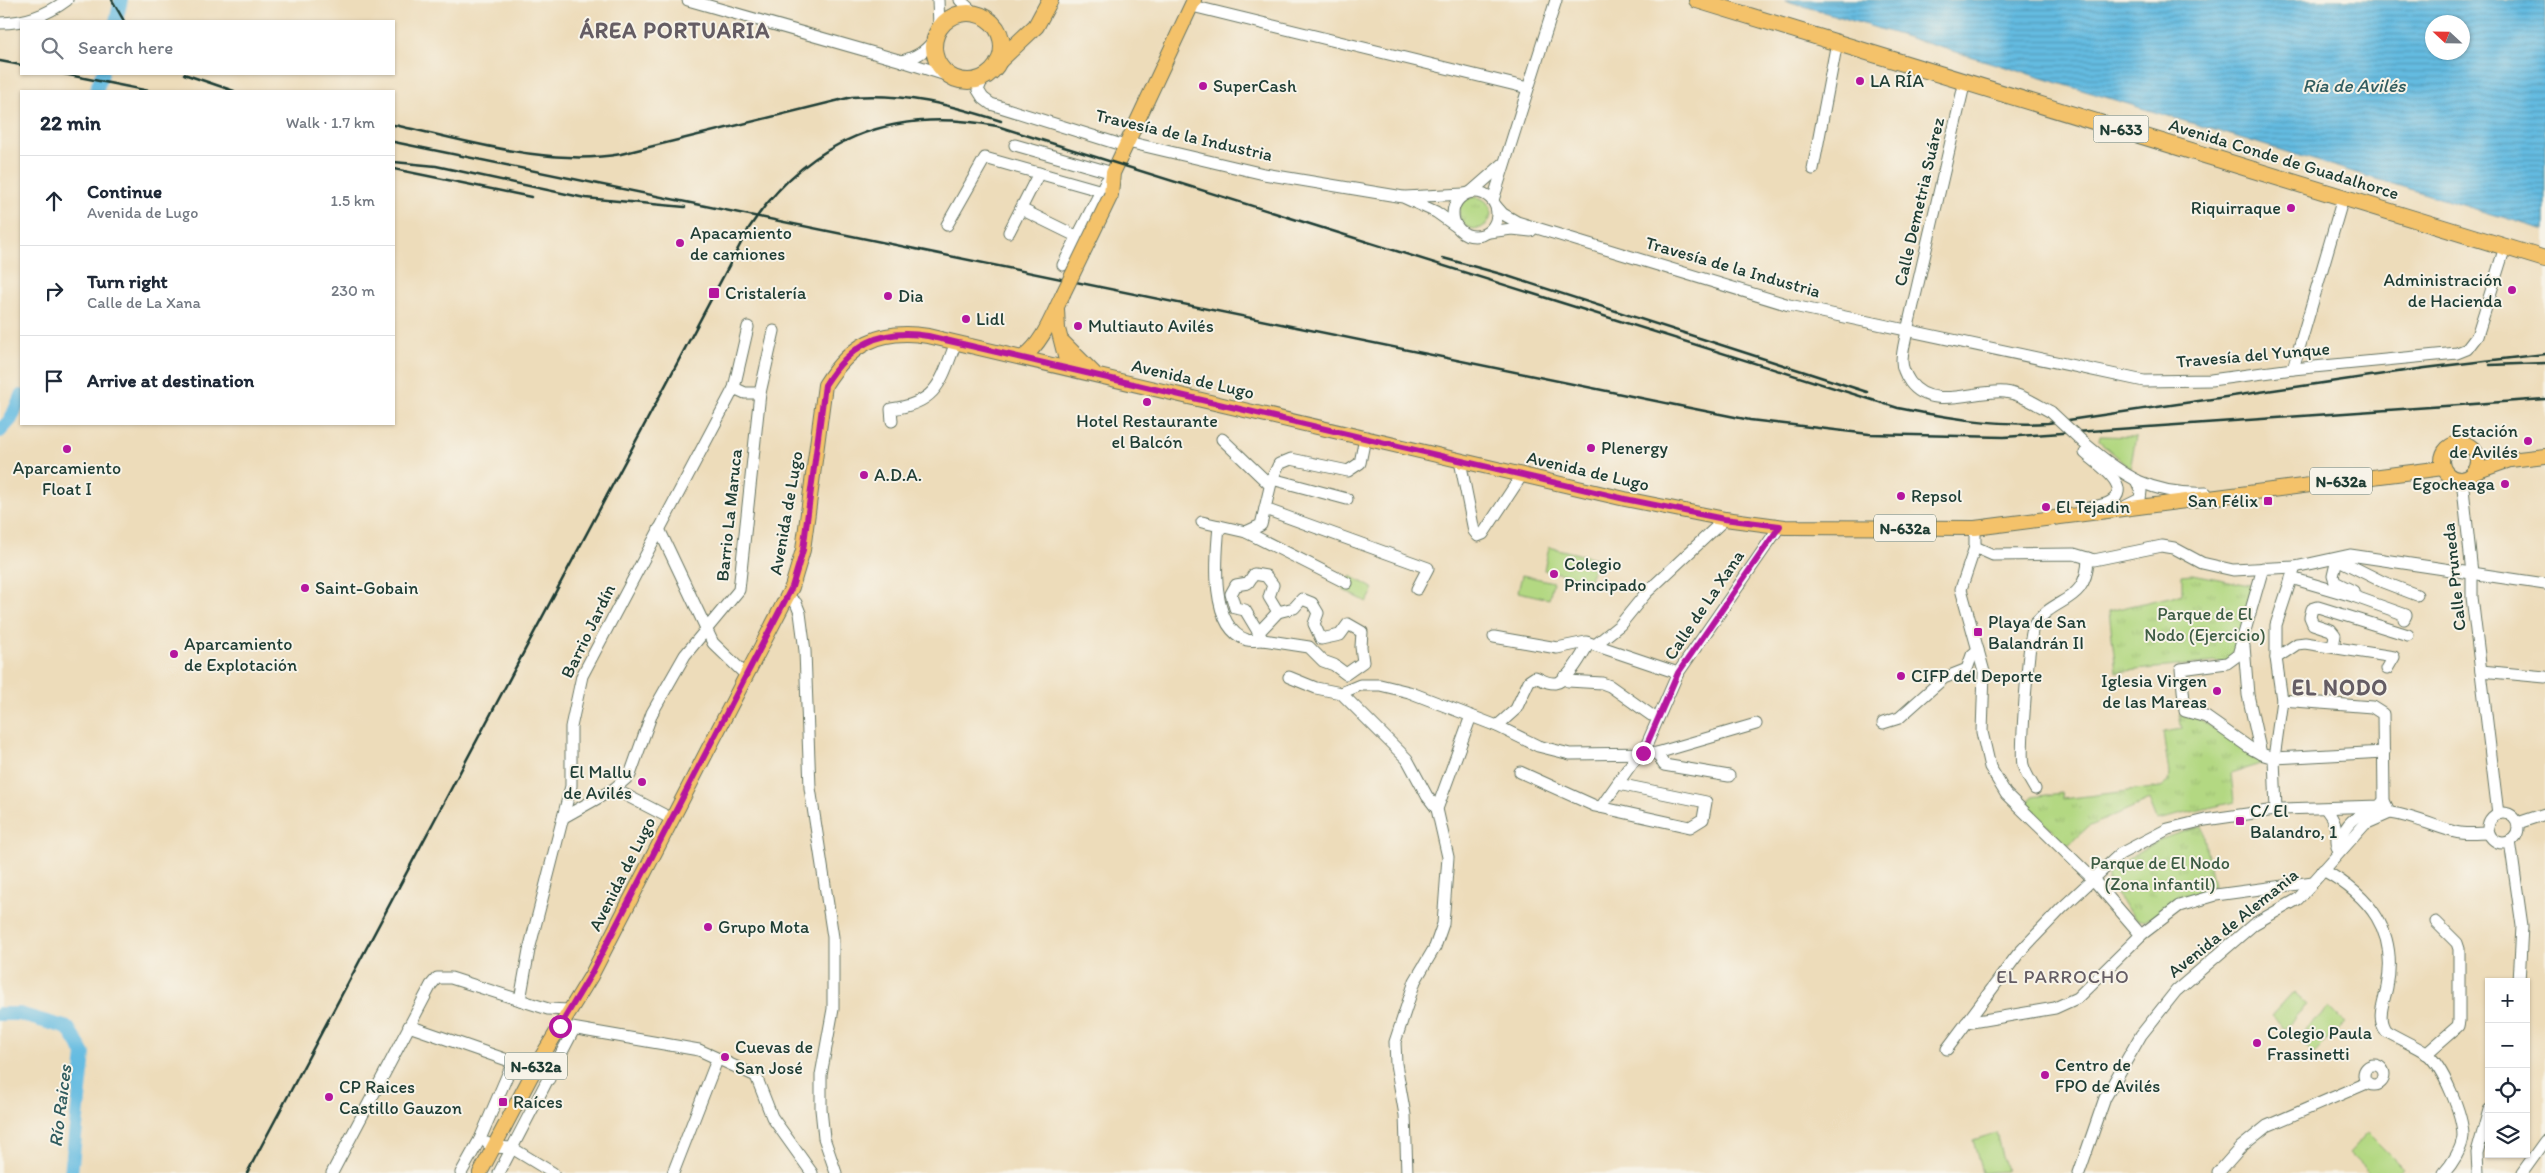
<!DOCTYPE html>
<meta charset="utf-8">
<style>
body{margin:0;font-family:Itim,sans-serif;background:#f2f2f3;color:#1f2937}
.controls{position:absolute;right:15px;bottom:15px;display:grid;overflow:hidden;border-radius:0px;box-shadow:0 1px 4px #0004}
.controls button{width:45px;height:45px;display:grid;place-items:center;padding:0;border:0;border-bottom:1px solid #e0e1e3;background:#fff;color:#1f2937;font:25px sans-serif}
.compass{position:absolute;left:2425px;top:15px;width:45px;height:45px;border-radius:50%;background:#fff;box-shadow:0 1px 4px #0004;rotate:292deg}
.stop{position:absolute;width:15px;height:15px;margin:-11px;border:4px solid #b5179e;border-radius:50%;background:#fff}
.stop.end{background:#b5179e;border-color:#fff;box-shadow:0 1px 5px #0008}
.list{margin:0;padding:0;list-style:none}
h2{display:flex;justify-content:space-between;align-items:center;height:65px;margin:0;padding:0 20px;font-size:21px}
h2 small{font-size:16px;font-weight:400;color:#747a83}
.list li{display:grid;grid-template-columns:32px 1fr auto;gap:15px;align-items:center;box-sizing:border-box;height:90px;padding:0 20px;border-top:1px solid #e0e1e3}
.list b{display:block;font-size:19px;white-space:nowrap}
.list p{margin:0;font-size:16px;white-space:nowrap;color:#747a83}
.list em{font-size:16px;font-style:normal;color:#747a83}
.icon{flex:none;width:28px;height:28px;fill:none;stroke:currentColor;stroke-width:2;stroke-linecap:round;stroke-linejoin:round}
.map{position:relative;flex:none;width:2545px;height:1173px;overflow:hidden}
.search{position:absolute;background:#fff;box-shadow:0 1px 4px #0004;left:20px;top:20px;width:375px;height:55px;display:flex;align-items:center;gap:12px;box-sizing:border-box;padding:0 18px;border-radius:0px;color:#747a83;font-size:19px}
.panel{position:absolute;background:#fff;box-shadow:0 1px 4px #0004;left:20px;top:90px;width:375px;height:335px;border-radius:0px}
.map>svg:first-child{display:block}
</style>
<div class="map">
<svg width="2545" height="1173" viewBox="0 0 2545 1173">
<defs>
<pattern id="grass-tufts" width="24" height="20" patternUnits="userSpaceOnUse" patternTransform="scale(1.25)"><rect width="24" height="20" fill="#b3d882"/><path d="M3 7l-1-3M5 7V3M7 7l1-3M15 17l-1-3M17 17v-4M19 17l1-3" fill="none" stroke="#9aba71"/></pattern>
<pattern id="water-rules" width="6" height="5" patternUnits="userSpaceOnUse" patternTransform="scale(1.25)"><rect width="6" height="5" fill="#64bbe1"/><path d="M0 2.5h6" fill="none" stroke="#5299b7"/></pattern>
</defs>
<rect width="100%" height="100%" fill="#f7f3e8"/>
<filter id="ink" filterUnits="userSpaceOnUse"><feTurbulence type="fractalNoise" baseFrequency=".02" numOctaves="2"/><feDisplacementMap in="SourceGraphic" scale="10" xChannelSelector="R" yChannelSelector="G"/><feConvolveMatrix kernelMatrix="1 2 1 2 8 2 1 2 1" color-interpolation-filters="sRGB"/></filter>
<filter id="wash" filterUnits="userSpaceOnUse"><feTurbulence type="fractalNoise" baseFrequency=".0096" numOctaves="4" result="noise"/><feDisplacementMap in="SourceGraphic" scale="20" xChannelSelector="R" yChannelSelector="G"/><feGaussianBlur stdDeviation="1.12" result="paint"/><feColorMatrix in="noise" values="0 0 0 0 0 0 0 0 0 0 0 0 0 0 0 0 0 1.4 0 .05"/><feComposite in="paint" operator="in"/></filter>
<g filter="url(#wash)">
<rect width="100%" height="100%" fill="#eddcba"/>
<g fill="url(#grass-tufts)" stroke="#698a5b">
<circle cx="1475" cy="213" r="16"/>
<path d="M2193 574 2255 586 2242 640 2227 661 2116 672 2109 611 2182 594V575Z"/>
<path d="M2179 715 2196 717 2267 762 2231 773 2234 802 2157 820 2149 800 2088 827 2068 845 2029 809 2028 802 2032 797 2062 793 2063 799 2161 787 2168 782 2169 774 2163 732 2182 729Z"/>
<path d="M2202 827 2214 886 2175 901 2145 921 2136 919 2108 885V874C2143 847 2158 837 2202 827Z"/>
</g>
<g fill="#b3d882" stroke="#698a5b">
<path d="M2100 436 2136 437 2130 468 2099 441Z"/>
<path d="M1549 547 1595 558 1590 580 1544 570Z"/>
<path d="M1522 575 1553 582 1549 599 1518 592Z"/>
<path d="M1351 576 1374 589 1367 602 1343 590Z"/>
<path d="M2294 992 2307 1004 2285 1028 2272 1016Z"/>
<path d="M2329 1007 2345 1023 2314 1054 2297 1038Z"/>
<path d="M1996 1133 2006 1171 1982 1173 1973 1140Z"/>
<path d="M2368 1133 2403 1168 2398 1173H2369L2349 1153Z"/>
</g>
<path fill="url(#water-rules)" stroke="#427c8a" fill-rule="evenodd" d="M1784 0H2545V230ZM2432 22H2462V52H2432Z"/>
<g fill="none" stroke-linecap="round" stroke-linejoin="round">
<g stroke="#64bbe1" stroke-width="14">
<path d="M116 21 121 0"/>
<path d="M96 91 102 74"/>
<path d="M0 431 11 419 21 396"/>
<path d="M0 1014H19L68 1028 84 1054 71 1173"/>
</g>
</g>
</g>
<g filter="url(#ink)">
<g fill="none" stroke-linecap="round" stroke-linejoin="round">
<defs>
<g id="minor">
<path d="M688 0 902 61 949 76"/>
<path d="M938 0 939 27"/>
<path d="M960 0 974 13"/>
<path d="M1192 6 1528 88"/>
<path d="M0 23C24 23 47 15 67 0"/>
<path d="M902 61C916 57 925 52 934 40"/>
<path d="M983 78 978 90 983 98 991 104 1125 146 1132 143 1264 174 1403 197 1436 212 1457 227"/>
<path d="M1965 81 1907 331C1905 341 1902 352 1902 361 1902 369 1906 376 1910 382 1932 412 1975 389 2005 392 2021 394 2036 404 2051 412"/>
<path d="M1015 145 1113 173 1105 183 1063 265"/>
<path d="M1813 169 1837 42"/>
<circle cx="1475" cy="214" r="22"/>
<path d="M1471 192 1503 164"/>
<path d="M1405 197 1464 194"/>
<path d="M1493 200 1556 0"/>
<path d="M1496 206 1503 214 1517 222 1789 305 2144 381 2211 380 2293 369 2457 353 2467 349 2477 336 2505 247"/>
<path d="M1021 209 1078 237"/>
<path d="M947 225 985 158 1102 191"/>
<path d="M1009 232 1039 173"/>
<path d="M1489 232 1512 229 1531 231"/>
<path d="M2293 369 2343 198"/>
<path d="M734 388 745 393H760"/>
<path d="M892 421 891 409C938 403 941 381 956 342"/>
<path d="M1222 439 1270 485"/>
<path d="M2083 442C2124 477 2151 495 2206 493"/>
<path d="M1460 461 1474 531 1478 536 1483 534 1522 475"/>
<path d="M1272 479 1347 499"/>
<path d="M2462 479 2472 573V597L2498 814"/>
<path d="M2126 506 2140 499 2141 491 2136 480"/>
<path d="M1265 509 1428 568 1417 589"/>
<path d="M2084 509C2092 507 2103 506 2110 502 2135 487 2096 463 2085 453"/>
<path d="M1202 522 1246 532 1261 525 1272 479 1279 464 1291 459 1348 471 1360 463 1365 438"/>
<path d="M1219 526C1216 557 1209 627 1247 640 1251 641 1258 640 1263 640"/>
<path d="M1975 528V547L1961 589 1984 672 1982 732 1990 767 2006 794 2092 878 2141 935"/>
<path d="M659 529 713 643 747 676"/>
<path d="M1246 532 1347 583"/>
<path d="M1975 547 1993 555 2074 554 2094 560 2162 546 2174 548 2202 563 2233 570 2295 567 2350 555 2545 584"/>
<path d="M1254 574 1266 576 1273 585 1269 597 1278 612 1294 608 1302 599 1312 603 1318 613 1314 624 1321 639 1340 635 1348 624 1362 632 1361 647 1363 662 1346 674 1334 665 1323 661 1309 647 1263 640 1245 610 1235 608 1231 594 1236 585 1248 583Z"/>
<path d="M2291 578 2353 596V591L2335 582 2333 576 2337 559 2383 582 2417 595"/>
<path d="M2353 596 2406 615 2404 619"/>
<path d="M788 597 796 603 800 613 805 651 810 788 833 937V1009L821 1075V1109L824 1138 836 1173"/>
<path d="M1258 633 1278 612"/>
<path d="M1494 637 1557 648 1586 642 1678 673"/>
<path d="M1595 645 1620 625 1646 593 1725 519"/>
<path d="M2244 646 2248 695 2261 754 2274 758 2384 752"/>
<path d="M2333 647 2335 635 2331 630 2313 624 2310 617 2312 609 2318 607 2408 635"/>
<path d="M2276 658 2297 644 2305 643 2394 657 2387 669"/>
<path d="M2481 671 2545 677"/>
<path d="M1289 677 1316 688 1341 693 1360 685H1380L1409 692 1497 726 1538 746 1570 754 1657 753 1756 724"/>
<path d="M1564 677 1568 681 1602 683 1610 686 1651 715"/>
<path d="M1341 693 1407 759 1427 796 1437 809"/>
<path d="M2282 700 2372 707 2383 714 2384 801 2387 807"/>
<path d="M1883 723 1899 718 1944 678 1967 669 1972 655 1978 650"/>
<path d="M1497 726 1516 709 1529 681 1535 677C1541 679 1548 684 1555 683 1568 682 1583 653 1589 643"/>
<path d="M1657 753 1664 765 1729 776"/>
<path d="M2261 754 2250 748 2206 717 2185 711 2181 669 2227 663 2238 655 2263 568"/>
<path d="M1520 772 1595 806 1690 827 1703 819 1706 802 1618 784"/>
<path d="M614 789 672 819"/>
<path d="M2035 789C2031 782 2025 773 2023 765 2020 753 2029 631 2034 625 2055 595 2087 605 2088 558"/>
<path d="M1601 807 1632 763 1643 753 1678 673 1780 526"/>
<path d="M2326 809C2334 819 2338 829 2337 842"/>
<path d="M2276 810 2274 758 2282 700 2276 658V625L2295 567"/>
<circle cx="2503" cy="828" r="15"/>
<path d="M564 817 614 789 630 775 652 713 685 655 739 590 760 393 774 331"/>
<path d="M2518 823 2545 814"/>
<path d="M2510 841 2522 926 2519 982"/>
<path d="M2337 847C2341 838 2344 828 2352 821 2376 798 2428 825 2455 832 2465 835 2478 833 2489 833"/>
<path d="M2323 870C2370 896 2398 931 2387 987 2384 1002 2376 1019 2386 1031 2399 1039 2414 1045 2426 1053 2443 1066 2463 1115 2463 1136 2462 1149 2452 1164 2444 1173"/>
<path d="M520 1000 529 950 571 786V727L582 676 734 388 748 327"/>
<path d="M1966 1023 2055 1008 2077 998 2141 935 2179 906 2216 895 2313 882"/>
<path d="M409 1026 513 1062 539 1061 549 1079"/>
<path d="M560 1026 699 1050 756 1076 772 1117 812 1173"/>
<path d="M1947 1049 2018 954 2062 908 2120 854 2168 829 2205 820 2282 809 2379 806 2384 801"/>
<path d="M2426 1054 2458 1026 2459 1021V949L2457 943 2436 922"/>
<circle cx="2374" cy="1075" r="10"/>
<path d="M487 1143 493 1147 512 1148 553 1173"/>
<path d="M332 1173 431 985 437 978H451L548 1009 569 1010"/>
<path d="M461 1173 480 1139 513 1062"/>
<path d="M499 1173 574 1029"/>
<path d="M673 1173 717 1060"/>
<path d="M1407 1173 1405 1115 1396 1064 1395 1042 1415 981 1435 947 1443 924 1448 857 1437 809 1471 716"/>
<path d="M2079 1173 2105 1098 2141 1035 2176 991 2254 924 2298 899 2365 824 2390 813"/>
<path d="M2218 1173 2241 1147 2267 1126 2367 1083"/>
<path d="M2478 1173 2477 1153 2489 1110"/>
<path d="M2522 1173 2545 1141"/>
</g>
<g id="major">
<path d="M1111 195 1113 173 1194 0"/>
<path d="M1057 309 1058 329 1068 368"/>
<path d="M1063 342 1094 373"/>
<path d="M1023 357C1043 343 1052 316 1063 294"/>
<circle cx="2460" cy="461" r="18"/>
<path d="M2473 473 2510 460 2545 456"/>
<path d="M480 1173 539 1061 591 976 792 587 803 550 825 385C850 345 879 328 928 336L1625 499 1725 519 1785 527 1975 528 2443 468"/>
</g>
<g id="highway">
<path d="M1697 0 2545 259"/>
<circle cx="968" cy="47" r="34"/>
<path d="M998 62 1036 26 1050 0"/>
</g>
</defs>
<use href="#minor" stroke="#677563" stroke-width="13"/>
<use href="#major" stroke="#677563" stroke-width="16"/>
<use href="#highway" stroke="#677563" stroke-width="18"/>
<use href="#minor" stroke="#fff" stroke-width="11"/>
<use href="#major" stroke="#f4c26a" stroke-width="14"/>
<use href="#highway" stroke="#f4c26a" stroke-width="16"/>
<g stroke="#1f3d34" stroke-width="2.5">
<path d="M112 0 124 21"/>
<path d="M0 61 21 65"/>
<path d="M64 74 149 91"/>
<path d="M184 74 234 91"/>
<path d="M394 125C466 140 547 167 621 154L852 97C905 93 951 105 1001 121"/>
<path d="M394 142 1685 407 1750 420 1869 434 2004 437 2545 399"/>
<path d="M394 162 436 166 585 198 685 207"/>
<path d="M394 169 531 197"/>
<path d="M1443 258 1501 274 1867 392"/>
<path d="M2490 365 2545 363"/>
<path d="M247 1173 749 228C808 139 893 106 997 126L1898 408C1948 418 1997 426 2048 423L2425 368 2545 354"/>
</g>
<defs>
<path id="minor-bridge" d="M2051 412 2083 442"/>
<path id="major-bridge" d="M1063 294 1111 195"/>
</defs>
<use href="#minor-bridge" stroke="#677563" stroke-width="13" stroke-linecap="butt"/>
<use href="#major-bridge" stroke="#677563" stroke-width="16" stroke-linecap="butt"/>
<use href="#minor-bridge" stroke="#fff" stroke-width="11"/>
<use href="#major-bridge" stroke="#f4c26a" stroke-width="14"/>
</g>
</g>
<g fill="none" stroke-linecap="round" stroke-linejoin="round" filter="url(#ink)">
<path stroke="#b5179e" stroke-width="6" d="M560 1026 590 976 792 587 803 550 825 385C850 345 879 328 928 336L1625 499 1724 519 1780 526 1678 673 1643 753"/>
</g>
<g fill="#b5179e" stroke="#f7f3e8" stroke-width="2">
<circle cx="1860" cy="81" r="5"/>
<circle cx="1203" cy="86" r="5"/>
<circle cx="2291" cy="208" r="5"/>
<circle cx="680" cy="243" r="5"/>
<circle cx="2512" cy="290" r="5"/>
<rect x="708" y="287" width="12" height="12" rx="2.5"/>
<circle cx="888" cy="296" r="5"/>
<circle cx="966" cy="319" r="5"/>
<circle cx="1078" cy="326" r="5"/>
<circle cx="1147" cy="402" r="5"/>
<circle cx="2528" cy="441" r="5"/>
<circle cx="1591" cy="448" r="5"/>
<circle cx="67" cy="449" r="5"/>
<circle cx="864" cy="475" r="5"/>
<circle cx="2505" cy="484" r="5"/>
<circle cx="1901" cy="496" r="5"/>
<rect x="2263" y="496" width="10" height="10" rx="2.5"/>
<circle cx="2046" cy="507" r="5"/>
<circle cx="1554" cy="574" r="5"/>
<circle cx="305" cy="588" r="5"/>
<rect x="1973" y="627" width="10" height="10" rx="2.5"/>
<circle cx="174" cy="654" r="5"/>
<circle cx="1901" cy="676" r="5"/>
<circle cx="2217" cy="691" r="5"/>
<circle cx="642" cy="782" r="5"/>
<rect x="2235" y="816" width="10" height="10" rx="2.5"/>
<circle cx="708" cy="927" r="5"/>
<circle cx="2257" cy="1043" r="5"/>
<circle cx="725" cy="1057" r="5"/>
<circle cx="2045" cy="1075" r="5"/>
<circle cx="329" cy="1097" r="5"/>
<rect x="498" y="1097" width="10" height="10" rx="2.5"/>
</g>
<g text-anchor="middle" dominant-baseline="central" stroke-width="4" stroke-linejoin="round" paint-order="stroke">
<g fill="#f7f3e8" stroke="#60746a" stroke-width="1">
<rect x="2093.5" y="115.5" width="55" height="27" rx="4"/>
<rect x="2310" y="467.5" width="62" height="27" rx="4"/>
<rect x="1874" y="514.5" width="62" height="27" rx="4"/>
<rect x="505" y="1052.5" width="62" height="27" rx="4"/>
</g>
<g font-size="16" font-weight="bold" fill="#1f3d34">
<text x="2121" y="129">N-633</text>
<text x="2341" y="481">N-632a</text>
<text x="1905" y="528">N-632a</text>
<text x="536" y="1066">N-632a</text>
</g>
<g font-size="18" fill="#1f3d34" stroke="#f7f3e8" text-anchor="start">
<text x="1870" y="81">LA RÍA</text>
<text x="1213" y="86">SuperCash</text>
<text x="2281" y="208" text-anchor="end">Riquirraque</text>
<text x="690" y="233">Apacamiento<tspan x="690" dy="21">de camiones</tspan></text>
<text x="2502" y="280" text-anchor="end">Administración<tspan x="2502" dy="21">de Hacienda</tspan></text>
<text x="725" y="293">Cristalería</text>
<text x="898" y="296">Dia</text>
<text x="976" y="319">Lidl</text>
<text x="1088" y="326">Multiauto Avilés</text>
<text x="1147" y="421" text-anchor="middle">Hotel Restaurante<tspan x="1147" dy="21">el Balcón</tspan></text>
<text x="2518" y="431" text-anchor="end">Estación<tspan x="2518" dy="21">de Avilés</tspan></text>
<text x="1601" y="448">Plenergy</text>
<text x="67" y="468" text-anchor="middle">Aparcamiento<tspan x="67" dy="21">Float I</tspan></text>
<text x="874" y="475">A.D.A.</text>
<text x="2495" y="484" text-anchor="end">Egocheaga</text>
<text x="1911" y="496">Repsol</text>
<text x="2258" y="501" text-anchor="end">San Félix</text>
<text x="2056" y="507">El Tejadin</text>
<text x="1564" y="564">Colegio<tspan x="1564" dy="21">Principado</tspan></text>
<text x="315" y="588">Saint-Gobain</text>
<text x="1988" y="622">Playa de San<tspan x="1988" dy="21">Balandrán II</tspan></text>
<text x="184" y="644">Aparcamiento<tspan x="184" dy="21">de Explotación</tspan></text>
<text x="1911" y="676">CIFP del Deporte</text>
<text x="2207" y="681" text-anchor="end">Iglesia Virgen<tspan x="2207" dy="21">de las Mareas</tspan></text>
<text x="632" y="772" text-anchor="end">El Mallu<tspan x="632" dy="21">de Avilés</tspan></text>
<text x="2250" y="811">C/ El<tspan x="2250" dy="21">Balandro, 1</tspan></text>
<text x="718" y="927">Grupo Mota</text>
<text x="2267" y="1033">Colegio Paula<tspan x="2267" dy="21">Frassinetti</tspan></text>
<text x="735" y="1047">Cuevas de<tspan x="735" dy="21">San José</tspan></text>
<text x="2055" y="1065">Centro de<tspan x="2055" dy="21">FPO de Avilés</tspan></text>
<text x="339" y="1087">CP Raices<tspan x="339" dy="21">Castillo Gauzon</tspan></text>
<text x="513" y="1102">Raíces</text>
</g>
<g font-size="18" fill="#1f3d34" stroke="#f7f3e8">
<text transform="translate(1184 135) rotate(13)">Travesía de la Industria</text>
<text transform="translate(2284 159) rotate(17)">Avenida Conde de Guadalhorce</text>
<text transform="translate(1919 202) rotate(-77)">Calle Demetria Suárez</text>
<text transform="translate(1733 267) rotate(16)">Travesía de la Industria</text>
<text transform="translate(2253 355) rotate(-5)">Travesía del Yunque</text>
<text transform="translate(1193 379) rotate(13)">Avenida de Lugo</text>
<text transform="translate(1588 471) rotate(13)">Avenida de Lugo</text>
<text transform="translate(786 513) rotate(-80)">Avenida de Lugo</text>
<text transform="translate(729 515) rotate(-84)">Barrio La Maruca</text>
<text transform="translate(2454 577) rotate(-96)">Calle Pruneda</text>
<text transform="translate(1704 605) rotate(-56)">Calle de La Xana</text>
<text transform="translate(588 631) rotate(-64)">Barrio Jardín</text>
<text transform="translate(622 874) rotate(-63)">Avenida de Lugo</text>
<text transform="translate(2233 923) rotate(-39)">Avenida de Alemania</text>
</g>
<g font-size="18" fill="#3d5c44" stroke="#f7f3e8">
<text x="2205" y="614">Parque de El<tspan x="2205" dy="21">Nodo (Ejercicio)</tspan></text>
<text x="2160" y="863">Parque de El Nodo<tspan x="2160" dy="21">(Zona infantil)</tspan></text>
</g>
<g font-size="19" font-style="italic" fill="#305c5f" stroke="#f7f3e8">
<text x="2354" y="85">Ría de Avilés</text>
<text transform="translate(60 1106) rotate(-83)">Río Raices</text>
</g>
<g font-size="19" letter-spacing="1" fill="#655d64" stroke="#f7f3e8">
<text x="2063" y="976">EL PARROCHO</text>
</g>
<g font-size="22" font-weight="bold" letter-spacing="1" fill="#655d64" stroke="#f7f3e8">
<text x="675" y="30">ÁREA PORTUARIA</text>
<text x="2340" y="687">EL NODO</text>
</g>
</g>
</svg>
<div class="controls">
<button>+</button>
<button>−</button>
<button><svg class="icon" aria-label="locate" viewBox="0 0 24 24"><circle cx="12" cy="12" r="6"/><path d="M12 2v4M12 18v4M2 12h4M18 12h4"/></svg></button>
<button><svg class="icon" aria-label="layers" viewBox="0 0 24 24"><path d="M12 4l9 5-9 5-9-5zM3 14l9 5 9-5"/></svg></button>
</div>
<svg class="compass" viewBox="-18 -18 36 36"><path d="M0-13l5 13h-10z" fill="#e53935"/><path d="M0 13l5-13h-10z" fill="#747a83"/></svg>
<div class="stop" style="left:560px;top:1026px"></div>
<div class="stop end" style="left:1643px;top:753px"></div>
<div class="search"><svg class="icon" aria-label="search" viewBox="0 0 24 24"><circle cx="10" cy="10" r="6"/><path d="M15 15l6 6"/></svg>Search here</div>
<section class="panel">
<h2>22 min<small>Walk · 1.7 km</small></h2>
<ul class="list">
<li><svg class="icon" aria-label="ahead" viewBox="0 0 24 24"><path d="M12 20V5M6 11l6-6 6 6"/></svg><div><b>Continue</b><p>Avenida de Lugo</p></div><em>1.5 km</em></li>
<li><svg class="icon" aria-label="right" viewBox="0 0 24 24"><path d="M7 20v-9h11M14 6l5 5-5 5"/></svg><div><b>Turn right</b><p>Calle de La Xana</p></div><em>230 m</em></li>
<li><svg class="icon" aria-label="arrive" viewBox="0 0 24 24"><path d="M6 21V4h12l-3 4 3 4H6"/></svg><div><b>Arrive at destination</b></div></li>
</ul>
</section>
</div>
